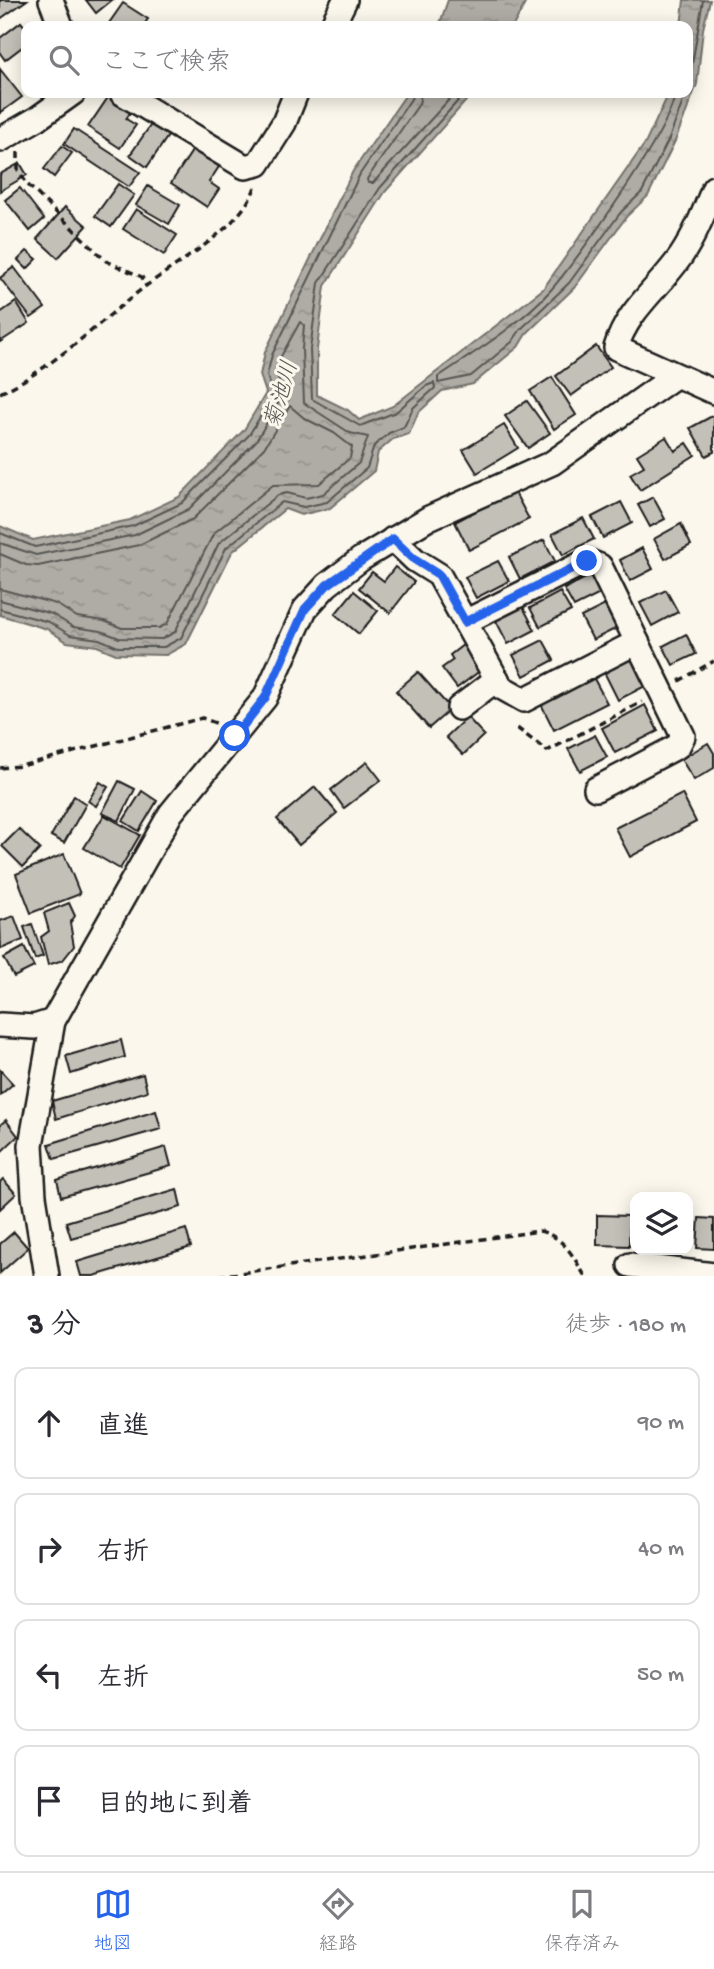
<!DOCTYPE html>
<html lang="ja">
<meta charset="utf-8">
<style>
body{margin:0;font-family:"Gochi Hand","Klee One",sans-serif;background:#f7f7f7;color:#2b2b33}
.controls{position:absolute;right:21px;bottom:21px;display:grid;overflow:hidden;border-radius:14px;box-shadow:0 4px 18px #0003}
.controls button{width:63px;height:63px;display:grid;place-items:center;padding:0;border:0;border-bottom:2px solid #e1e1e2;background:#fff;color:#2b2b33;font:35px sans-serif}
.stop{position:absolute;width:21px;height:21px;margin:-16px;border:5px solid #2563eb;border-radius:50%;background:#fff}
.stop.end{background:#2563eb;border-color:#fff;box-shadow:0 2px 7px #0008}
.list{margin:0;padding:0;list-style:none}
h2{display:flex;justify-content:space-between;align-items:center;height:91px;margin:0;padding:0 28px;font-size:30px}
h2 small{font-size:23px;font-weight:400;color:#7c7c81}
.list li{display:grid;grid-template-columns:46px 1fr auto;gap:21px;align-items:center;box-sizing:border-box;height:112px;margin:0 14px 14px;padding:0 14px;border:2px solid #e1e1e2;border-radius:14px}
.list b{display:block;font-size:26px;white-space:nowrap}
.list em{font-size:23px;font-style:normal;color:#7c7c81}
.icon{flex:none;width:38px;height:38px;fill:none;stroke:currentColor;stroke-width:2;stroke-linecap:round;stroke-linejoin:round}
.map{position:relative;flex:none;width:714px;height:1276px;overflow:hidden}
.search{position:absolute;background:#fff;box-shadow:0 4px 18px #0003;left:21px;right:21px;top:21px;height:77px;display:flex;align-items:center;gap:18px;box-sizing:border-box;padding:0 24px;border-radius:14px;color:#7c7c81;font-size:26px}
.sheet{height:595px;background:#fff}
nav{display:flex;justify-content:space-around;align-items:center;box-sizing:border-box;height:98px;border-top:2px solid #e1e1e2;background:#fff;font-size:19px;color:#7c7c81}
nav a{display:grid;justify-items:center;gap:4px}
nav .on{color:#2563eb}
.map>svg:first-child{display:block}
</style>
<div class="map">
<svg width="714" height="1276" viewBox="0 0 714 1276">
<defs>
<pattern id="water-ripples" width="26" height="14" patternUnits="userSpaceOnUse" patternTransform="scale(1.75)"><rect width="26" height="14" fill="#afaca5"/><path d="M2 4q2-2 4 0t4 0M15 11q2-2 4 0t4 0" fill="none" stroke="#96938d"/></pattern>
</defs>
<rect width="100%" height="100%" fill="#fbf7ec"/>
<filter id="ink" filterUnits="userSpaceOnUse"><feTurbulence type="fractalNoise" baseFrequency=".0143" numOctaves="2"/><feDisplacementMap in="SourceGraphic" scale="14" xChannelSelector="R" yChannelSelector="G"/><feConvolveMatrix kernelMatrix="1 2 1 2 8 2 1 2 1" color-interpolation-filters="sRGB"/></filter>
<g filter="url(#ink)">
<g fill="url(#water-ripples)" stroke="#74726e" stroke-width="2">
<path d="M448 0H527L513 26H439Z"/>
<path d="M684 0H710L703 29 697 84 675 141 648 196 627 216 574 288 526 334 518 347 473 384 442 391 418 413 409 434 393 439 378 452 374 471 330 508 301 515 285 509 232 552 186 644 166 655 116 654 97 646 67 642 47 629 0 615V526L33 540 130 520 179 497 244 430 266 393 260 375 265 352 353 171 407 93H473L385 192 325 286 317 349V395L348 410 359 420 393 406 543 289 646 142 669 93H688V26H681Z"/>
</g>
<g fill="none" stroke-linecap="round" stroke-linejoin="round">
<g stroke="#575653" stroke-width="2">
<path d="M688 88 703 0"/>
<path d="M421 93 419 104 367 179 368 183H373L455 93"/>
<path d="M675 93C672 129 576 262 549 292 519 325 475 352 438 377V383L471 376 512 342 521 329 569 283 621 212 642 192 669 139 686 93"/>
<path d="M0 533 35 547 133 526 182 503 249 435 273 396 267 375 272 355 360 174 411 99 413 93"/>
<path d="M0 543 36 555 135 535 189 509 256 441 279 402 282 392 277 374 280 358 300 322 304 325 302 349 304 403 350 433 368 437 359 463 323 494 306 498 287 493 278 495 219 543 175 632 162 639 119 638 101 631 73 627 52 614 0 600"/>
<path d="M0 554 26 565 38 566 139 545 193 519 264 448 290 406 304 418 334 433 352 447 350 458 319 484 273 485 214 533 167 624 159 628H122L104 621 77 617 56 604 0 589"/>
<path d="M0 609 49 622 70 635 99 639 118 647H164L181 638 226 548 282 502 304 507 327 502 367 468 374 446 389 433 404 427 413 408 435 388 434 383 426 386 396 412 360 426 312 399 310 349 319 283 380 188 465 93"/>
</g>
</g>
<g fill="#c3c0b8" stroke="#1c1c1c" stroke-width="2">
<path d="M0 0H27L0 19Z"/>
<path d="M86 0H112L96 13Z"/>
<path d="M123 3 148 19 143 26H107Z"/>
<path d="M21 22 26 28V44L5 60 0 53V38Z"/>
<path d="M0 69 22 97 0 113Z"/>
<path d="M111 93 132 110 126 119 136 125 120 148 88 127Z"/>
<path d="M161 110 178 121 147 167 130 155Z"/>
<path d="M74 129 140 172 129 187 64 144Z"/>
<path d="M200 139 226 156 209 182 219 189 207 207 171 183Z"/>
<path d="M62 146 72 153 54 177 44 169Z"/>
<path d="M20 163 27 175 0 191V174Z"/>
<path d="M118 184 134 195 111 227 95 216Z"/>
<path d="M148 186 180 205 169 224 136 205Z"/>
<path d="M20 188 44 219 30 231 5 200Z"/>
<path d="M65 207 87 226 58 258 37 239Z"/>
<path d="M136 209 177 235 164 255 123 229Z"/>
<path d="M27 251 37 259 27 269 18 260Z"/>
<path d="M14 267 45 308 31 318 0 278Z"/>
<path d="M16 302 29 323 0 342V313Z"/>
<path d="M596 346 611 367 571 396 556 376Z"/>
<path d="M552 377 576 415 554 429 530 391Z"/>
<path d="M527 401 550 433 528 448 505 416Z"/>
<path d="M714 415V452L706 456 690 428Z"/>
<path d="M504 425 518 448 477 473 463 450Z"/>
<path d="M666 437 675 451 687 443 695 455 640 490 630 474 644 466 637 455Z"/>
<path d="M514 491 529 519 469 550 455 522Z"/>
<path d="M653 497 665 519 650 527 638 505Z"/>
<path d="M621 502 632 523 603 538 592 517Z"/>
<path d="M583 518 594 539 563 555 552 534Z"/>
<path d="M681 524 691 545 665 559 654 539Z"/>
<path d="M544 540 555 561 520 579 509 557Z"/>
<path d="M642 548 653 569 630 581 620 560Z"/>
<path d="M498 561 509 581 476 598 465 577Z"/>
<path d="M395 567 414 582 390 613 359 588 372 572 384 581Z"/>
<path d="M599 571 608 590 574 607 564 589Z"/>
<path d="M666 590 678 612 652 626 640 603Z"/>
<path d="M354 591 378 611 359 634 335 614Z"/>
<path d="M560 592 571 611 540 627 530 608Z"/>
<path d="M609 603 621 626 593 640 581 617Z"/>
<path d="M522 605 535 630 508 644 495 619Z"/>
<path d="M686 634 696 654 673 665 663 646Z"/>
<path d="M543 640 554 660 524 676 513 655Z"/>
<path d="M463 645 481 670 457 688 442 668 453 660 450 655Z"/>
<path d="M637 656 651 683 618 700 604 672Z"/>
<path d="M418 672 451 709 429 728 396 691Z"/>
<path d="M592 675 607 703 554 730 540 702Z"/>
<path d="M645 705 658 731 615 753 602 728Z"/>
<path d="M467 717 484 735 463 755 446 737Z"/>
<path d="M595 735 607 757 580 771 568 749Z"/>
<path d="M708 743 714 753V768L694 780 681 759Z"/>
<path d="M367 762 381 780 344 808 331 790Z"/>
<path d="M119 781 135 789 119 821 102 813Z"/>
<path d="M100 782 108 787 96 806 88 801Z"/>
<path d="M315 787 337 813 299 845 277 819Z"/>
<path d="M142 791 157 801 139 831 123 821Z"/>
<path d="M682 794 696 822 630 857 615 828Z"/>
<path d="M74 796 86 804 64 843 51 836Z"/>
<path d="M104 815 140 835 120 869 84 848Z"/>
<path d="M19 829 40 849 23 867 2 846Z"/>
<path d="M64 854 80 894 31 913 16 874Z"/>
<path d="M69 903 75 916 70 923 74 946 63 960 48 965 41 937 49 931 44 913Z"/>
<path d="M14 916 23 940 1 949 0 921Z"/>
<path d="M32 924 43 956 35 959 24 927Z"/>
<path d="M24 947 34 967 14 977 4 958Z"/>
<path d="M121 1040 125 1057 71 1074 66 1056Z"/>
<path d="M0 1070 13 1084 0 1095Z"/>
<path d="M143 1074 147 1091 56 1119 52 1101Z"/>
<path d="M156 1111 161 1129 54 1159 49 1144Z"/>
<path d="M6 1120 18 1136 0 1153V1125Z"/>
<path d="M166 1147 171 1166 61 1197 57 1180Z"/>
<path d="M3 1179 16 1194 0 1209V1182Z"/>
<path d="M177 1189 181 1207 71 1238 66 1222Z"/>
<path d="M597 1215 630 1216 629 1246 597 1245Z"/>
<path d="M699 1218 714 1219V1249L697 1248Z"/>
<path d="M186 1229 191 1247 94 1276H81L77 1262Z"/>
<path d="M14 1232 28 1248 0 1273V1244Z"/>
</g>
<g fill="none" stroke-linecap="round" stroke-linejoin="round">
<defs>
<g id="minor">
<path d="M51 0 61 26"/>
<path d="M332 26 345 0"/>
<path d="M122 93 245 167 258 164 284 123 296 93"/>
<path d="M0 140 38 118 73 93"/>
<path d="M714 188C704 212 695 235 681 256 659 288 627 310 616 348L714 392"/>
<path d="M393 539 415 560 439 575 501 687 524 700 637 642"/>
<path d="M465 622 587 561 600 566 683 736 678 746 596 789"/>
<path d="M459 708 497 679"/>
<path d="M0 1025 34 1027 53 1021"/>
<path d="M630 1265 714 1275"/>
<path d="M47 1276 34 1196 31 1145 53 1021 171 813 265 698 305 609 327 585 361 559 429 518 552 463 675 376"/>
</g>
</defs>
<use href="#minor" stroke="#1c1c1c" stroke-width="28"/>
<g stroke="#1c1c1c" stroke-width="3.5" stroke-dasharray="7 5" stroke-linecap="butt">
<path d="M18 152V170L27 184 106 261 142 277 146 286"/>
<path d="M0 393C53 368 96 325 142 289 177 262 241 229 255 187"/>
<path d="M679 681 714 661"/>
<path d="M517 728 547 751 642 702"/>
<path d="M0 768 21 766 202 718 218 724"/>
<path d="M218 1276 540 1231C565 1238 572 1255 585 1276"/>
</g>
<use href="#minor" stroke="#fbf7ec" stroke-width="23"/>
</g>
</g>
<g fill="none" stroke-linecap="round" stroke-linejoin="round" filter="url(#ink)">
<path stroke="#2563eb" stroke-width="9" d="M235 736 265 698 305 609 327 585 393 539 415 560 439 575 465 622 587 561"/>
</g>
<g text-anchor="middle" dominant-baseline="central" stroke-width="6" stroke-linejoin="round" paint-order="stroke">
<g font-size="23" font-style="italic" fill="#575653" stroke="#fbf7ec">
<text transform="translate(283 395) rotate(-74)">菊池川</text>
</g>
</g>
</svg>
<div class="controls">
<button><svg class="icon" aria-label="layers" viewBox="0 0 24 24"><path d="M12 4l9 5-9 5-9-5zM3 14l9 5 9-5"/></svg></button>
</div>
<div class="stop" style="left:235px;top:736px"></div>
<div class="stop end" style="left:587px;top:561px"></div>
<div class="search"><svg class="icon" aria-label="search" viewBox="0 0 24 24"><circle cx="10" cy="10" r="6"/><path d="M15 15l6 6"/></svg>ここで検索</div>
</div>
<section class="sheet">
<h2>3 分<small>徒歩 · 180 m</small></h2>
<ul class="list">
<li><svg class="icon" aria-label="ahead" viewBox="0 0 24 24"><path d="M12 20V5M6 11l6-6 6 6"/></svg><div><b>直進</b></div><em>90 m</em></li>
<li><svg class="icon" aria-label="right" viewBox="0 0 24 24"><path d="M7 20v-9h11M14 6l5 5-5 5"/></svg><div><b>右折</b></div><em>40 m</em></li>
<li><svg class="icon" aria-label="left" viewBox="0 0 24 24"><path d="M17 20v-9H6M10 6l-5 5 5 5"/></svg><div><b>左折</b></div><em>50 m</em></li>
<li><svg class="icon" aria-label="arrive" viewBox="0 0 24 24"><path d="M6 21V4h12l-3 4 3 4H6"/></svg><div><b>目的地に到着</b></div></li>
</ul>
</section>
<nav>
<a class="on"><svg class="icon" aria-label="map" viewBox="0 0 24 24"><path d="M3 6l6-2 6 2 6-2v14l-6 2-6-2-6 2zM9 4v14M15 6v14"/></svg>地図</a>
<a><svg class="icon" aria-label="directions" viewBox="0 0 24 24"><path d="M12 3l9 9-9 9-9-9zM9 14v-3h6M13 9l2 2-2 2"/></svg>経路</a>
<a><svg class="icon" aria-label="saved" viewBox="0 0 24 24"><path d="M7 4h10v16l-5-4-5 4z"/></svg>保存済み</a>
</nav>
